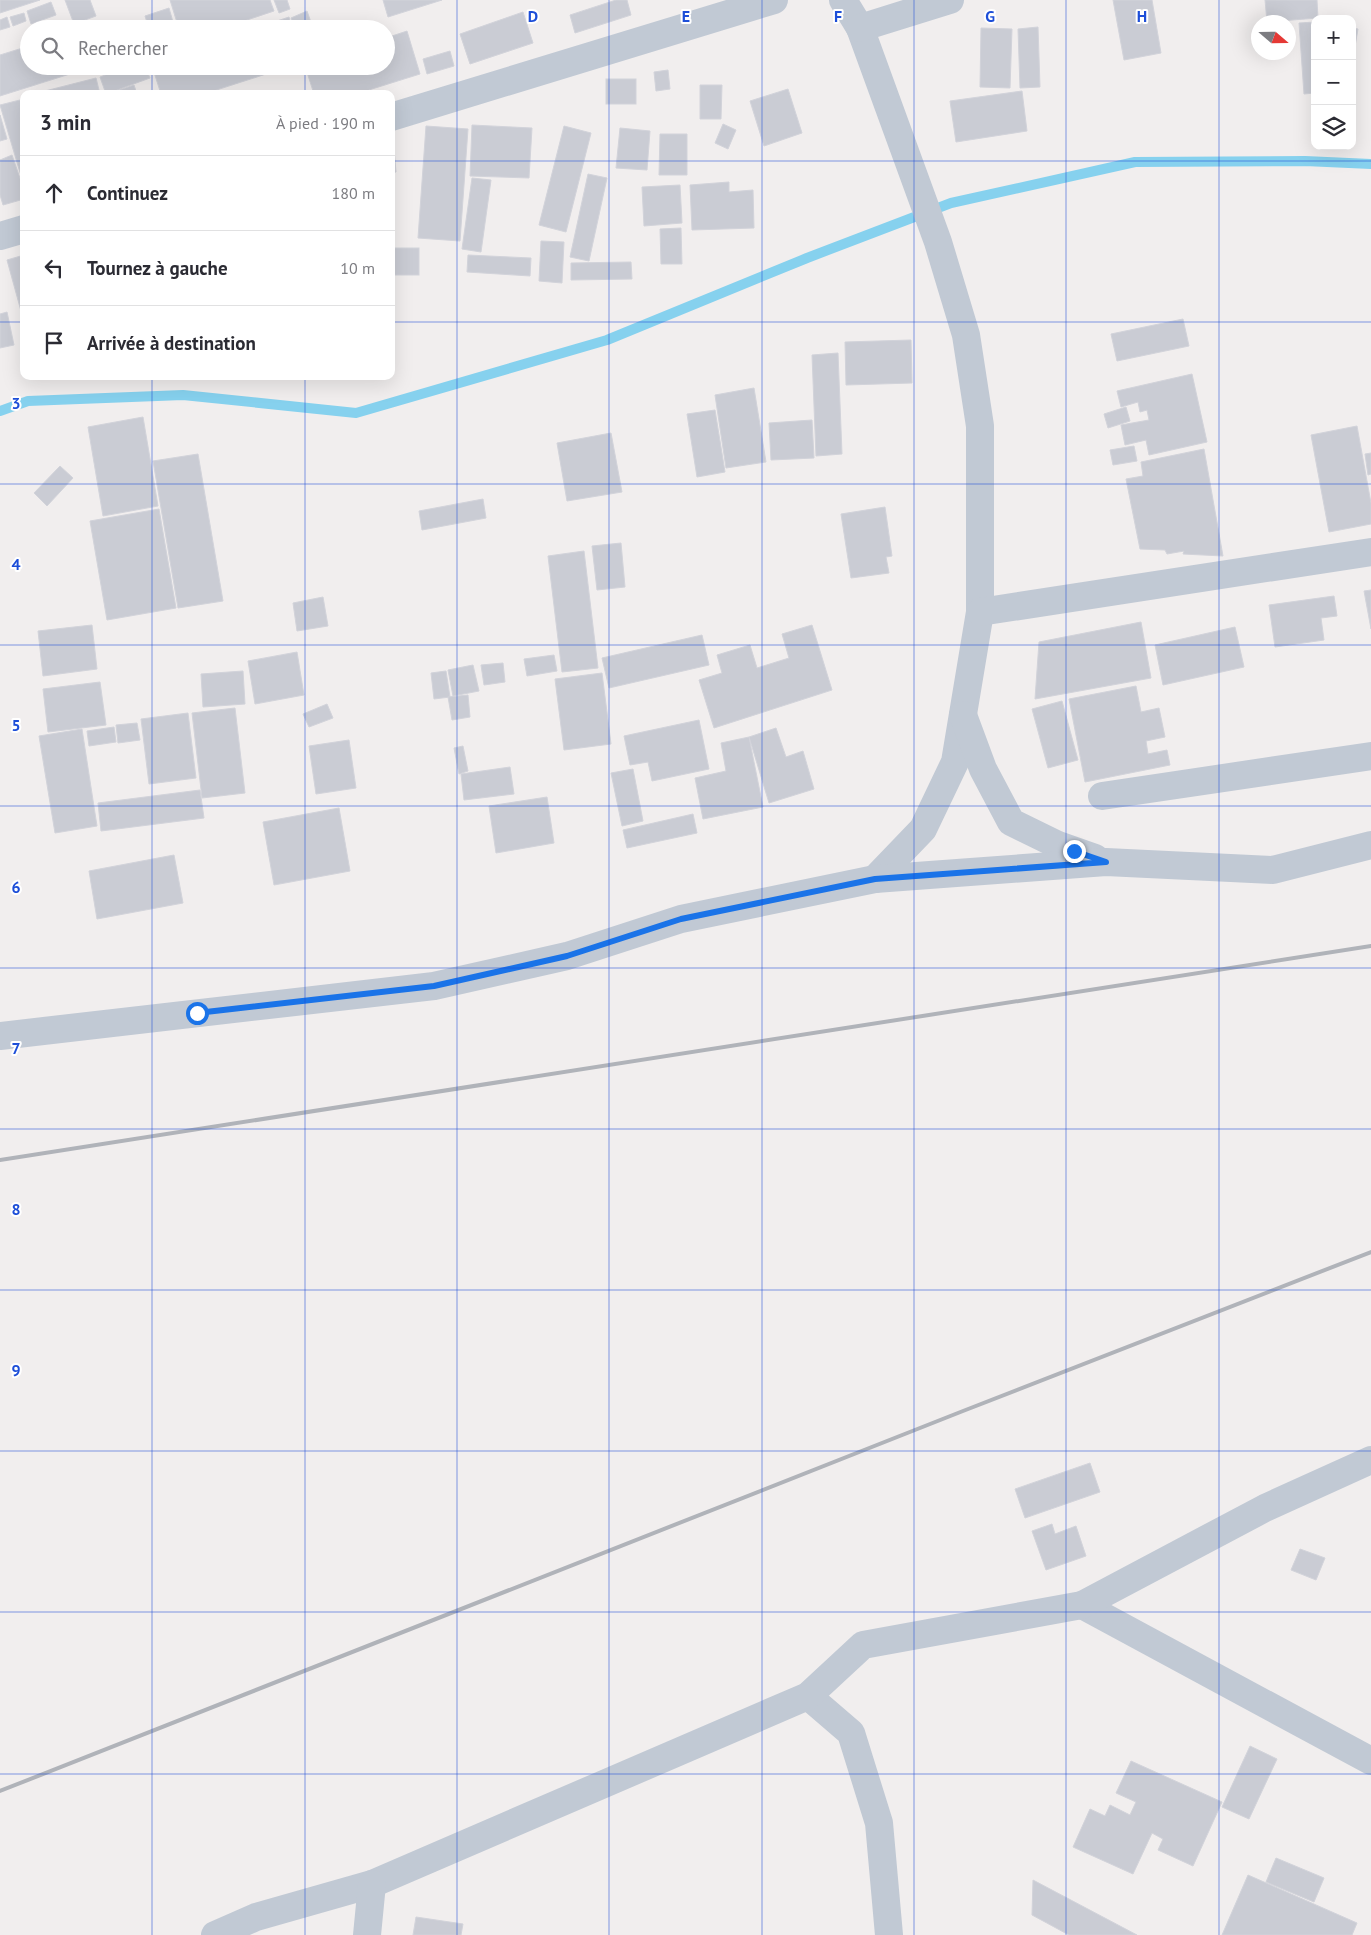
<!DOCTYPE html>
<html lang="fr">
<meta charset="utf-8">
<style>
body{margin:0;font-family:"PT Sans",sans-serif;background:#f7f7f7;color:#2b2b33}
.controls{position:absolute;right:15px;top:15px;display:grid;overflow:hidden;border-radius:10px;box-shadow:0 5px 20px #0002}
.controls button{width:45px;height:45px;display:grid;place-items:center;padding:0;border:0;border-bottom:1px solid #e1e1e2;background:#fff;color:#2b2b33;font:25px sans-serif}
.compass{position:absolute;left:1251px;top:15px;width:45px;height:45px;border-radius:50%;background:#fff;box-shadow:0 5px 20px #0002;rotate:110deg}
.stop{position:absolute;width:15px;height:15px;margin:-11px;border:4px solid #1a73e8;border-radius:50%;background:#fff}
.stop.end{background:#1a73e8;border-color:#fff;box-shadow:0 1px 5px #0008}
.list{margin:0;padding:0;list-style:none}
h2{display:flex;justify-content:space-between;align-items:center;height:65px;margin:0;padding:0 20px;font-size:21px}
h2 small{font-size:16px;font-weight:400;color:#7c7c81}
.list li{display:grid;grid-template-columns:32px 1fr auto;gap:15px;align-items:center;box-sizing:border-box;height:75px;padding:0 20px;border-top:1px solid #e1e1e2}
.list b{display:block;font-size:19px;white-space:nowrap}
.list em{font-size:16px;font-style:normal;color:#7c7c81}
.icon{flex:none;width:28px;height:28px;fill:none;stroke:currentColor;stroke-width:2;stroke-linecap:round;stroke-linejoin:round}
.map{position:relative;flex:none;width:1371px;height:1935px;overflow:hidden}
.search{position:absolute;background:#fff;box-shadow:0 5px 20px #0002;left:20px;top:20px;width:375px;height:55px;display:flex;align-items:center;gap:12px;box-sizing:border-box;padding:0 18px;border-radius:28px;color:#7c7c81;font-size:19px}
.panel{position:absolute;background:#fff;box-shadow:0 5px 20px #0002;left:20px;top:90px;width:375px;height:290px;border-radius:10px}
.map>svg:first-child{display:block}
</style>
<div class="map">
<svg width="1371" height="1935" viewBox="0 0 1371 1935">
<rect width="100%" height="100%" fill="#f1eeee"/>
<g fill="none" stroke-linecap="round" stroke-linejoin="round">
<path stroke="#86d1ee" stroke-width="10" d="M0 411 28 401 183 395 356 413 607 340 807 258 951 203 1135 162 1305 161 1371 164"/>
</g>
<g fill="#caccd4" stroke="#d2d3da">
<path d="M0 0H40L0 13Z"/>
<path d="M65 0H90L96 16 74 24Z"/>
<path d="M170 0H270L274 11 220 29H179Z"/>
<path d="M274 0H287L290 9 279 13Z"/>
<path d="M383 0H442L388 17Z"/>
<path d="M616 0H627L631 15 575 33 570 15Z"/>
<path d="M1113 0H1152L1161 53 1124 60Z"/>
<path d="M1265 0H1317L1318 18 1267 22Z"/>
<path d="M51 2 56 15 31 24 27 11Z"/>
<path d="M169 8 175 29H149L145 16Z"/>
<path d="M307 11 312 25 303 29H296L291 18Z"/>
<path d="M523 12 533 43 470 64 460 34Z"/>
<path d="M24 13 26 21 13 26 10 17Z"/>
<path d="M7 17 10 27 0 30V20Z"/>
<path d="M289 17 292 29H253Z"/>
<path d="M1315 22V93L1304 94 1299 23Z"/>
<path d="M1038 27 1040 87 1020 88 1018 29Z"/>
<path d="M981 28 1012 29 1010 88 980 87Z"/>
<path d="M1352 28 1358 29 1352 64Z"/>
<path d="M407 31 420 74 356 94H314L305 66H386V38Z"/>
<path d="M29 46V66H70L73 73 0 96V55Z"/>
<path d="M450 51 454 66 427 74 423 59Z"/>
<path d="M129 66H145L150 78 106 94 100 77Z"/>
<path d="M152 66H291L204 94H161Z"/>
<path d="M668 70 670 89 656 91 654 72Z"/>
<path d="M96 78 100 94H45V91Z"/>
<rect x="606" y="79" width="30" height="25"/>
<path d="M134 85 137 94H108Z"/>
<path d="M700 85H722L721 119H700Z"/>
<path d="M788 89 802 133 764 146 750 101Z"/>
<path d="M1022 91 1027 131 956 142 950 101Z"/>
<path d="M24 99V186L0 105Z"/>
<path d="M0 115 7 139 0 141Z"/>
<path d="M723 124 736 130 728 149 715 143Z"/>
<path d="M472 125 532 128 529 178 470 176Z"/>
<path d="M426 126 468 129 460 241 418 238Z"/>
<path d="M564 126 591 133 566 232 539 225Z"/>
<path d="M620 128 650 131 647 170 616 168Z"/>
<path d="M660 134H687V175H659Z"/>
<path d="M391 137H393L396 172 391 173Z"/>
<path d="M12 155 24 190V199L3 205 0 195V160Z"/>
<path d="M588 174 607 178 589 261 570 257Z"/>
<path d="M472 178 491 180 481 252 462 249Z"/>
<path d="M729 182V192L753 190 754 228 692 230 690 185Z"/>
<path d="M680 185 682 223 644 226 642 187Z"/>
<path d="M681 228 682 264H661L660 229Z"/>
<path d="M541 241 564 242 562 283 539 281Z"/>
<rect x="391" y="248" width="28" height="27"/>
<path d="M24 255V322L7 260Z"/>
<path d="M468 255 531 258 530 276 467 272Z"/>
<path d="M631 262 632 279 571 280V263Z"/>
<path d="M7 312 14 345 0 348V314Z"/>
<path d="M1183 319 1189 346 1117 361 1111 334Z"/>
<path d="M911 340 912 383 846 385 845 342Z"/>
<path d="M838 353 842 454 816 456 812 355Z"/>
<path d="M1192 374 1207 442 1149 455 1146 440 1125 445 1121 425 1149 420 1147 410 1140 412 1138 402 1121 407 1117 391Z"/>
<path d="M754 388 766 462 726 468 715 395Z"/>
<path d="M1126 407 1130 421 1108 428 1104 414Z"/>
<path d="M715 410 725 472 697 477 687 414Z"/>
<path d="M143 417 158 506 103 516 88 427Z"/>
<path d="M812 420 814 458 771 460 769 423Z"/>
<path d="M1357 426 1371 503V524L1329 532 1311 435Z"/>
<path d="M611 433 622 492 567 501 557 443Z"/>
<path d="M1134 446 1137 461 1113 465 1110 450Z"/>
<path d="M1204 449 1223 556 1183 554 1184 551 1167 554 1165 550 1140 549 1126 479 1143 476 1141 462Z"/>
<path d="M1371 453V474L1368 475 1365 454Z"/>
<path d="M198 454 223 601 178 608 153 461Z"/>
<path d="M60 466 73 478 47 506 34 493Z"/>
<path d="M483 499 486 518 422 530 419 511Z"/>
<path d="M885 507 892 556 886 557 889 573 851 578 841 514Z"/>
<path d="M159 509 176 608 107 620 90 521Z"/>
<path d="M621 543 625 587 597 590 592 546Z"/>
<path d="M584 551 598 668 562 672 548 556Z"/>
<path d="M1371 590V629L1364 591Z"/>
<path d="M1334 596 1337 616 1321 618 1324 640 1275 647 1269 605Z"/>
<path d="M323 597 328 626 297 631 293 603Z"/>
<path d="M1141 622 1151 678 1035 699 1039 642Z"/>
<path d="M92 625 97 669 43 676 38 631Z"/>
<path d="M812 625 832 690 714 728 699 680 722 673 717 655 750 645 757 668 789 658 782 634Z"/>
<path d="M1235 627 1244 667 1163 685 1155 645Z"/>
<path d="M702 635 709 665 609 688 602 658Z"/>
<path d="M297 652 304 695 255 704 248 661Z"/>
<path d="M554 655 557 671 527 676 524 659Z"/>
<path d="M503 663 505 682 484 685 481 665Z"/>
<path d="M473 665 479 691 453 696 448 670Z"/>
<path d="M243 671 245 704 203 707 201 674Z"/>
<path d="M446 671 450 697 434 699 431 673Z"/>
<path d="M602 673 611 744 564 750 555 679Z"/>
<path d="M100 682 106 725 48 732 43 689Z"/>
<path d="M1136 686 1141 712 1159 708 1165 737 1146 741 1148 754 1167 750 1170 765 1085 782 1069 699Z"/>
<path d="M468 695 470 717 452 720 448 697Z"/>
<path d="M1062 701 1078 760 1048 768 1032 709Z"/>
<path d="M327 704 333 718 309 727 303 714Z"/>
<path d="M235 708 245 793 202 798 192 713Z"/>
<path d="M188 713 196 778 149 784 141 719Z"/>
<path d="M699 720 709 769 652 781 648 762 630 765 624 736Z"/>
<path d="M137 723 140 740 118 743 116 725Z"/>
<path d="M114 727 116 742 89 746 87 731Z"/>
<path d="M776 728 786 757 803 751 814 789 769 803 749 737Z"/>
<path d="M82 729 97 826 55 833 39 736Z"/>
<path d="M749 737 763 807 703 819 695 778 726 771 721 743Z"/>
<path d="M349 740 356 788 316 794 309 746Z"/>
<path d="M463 746 468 771 459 774 454 748Z"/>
<path d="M510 767 514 794 464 800 461 774Z"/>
<path d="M633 769 643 821 622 826 611 773Z"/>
<path d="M200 790 204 818 101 831 98 803Z"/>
<path d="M547 797 554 843 496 853 489 806Z"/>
<path d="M339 808 350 871 274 885 263 822Z"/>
<path d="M693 814 697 833 627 848 623 830Z"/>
<path d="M174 855 183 903 97 919 89 871Z"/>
<path d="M1090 1463 1100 1492 1025 1518 1015 1489Z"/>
<path d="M1052 1524 1055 1534 1076 1526 1086 1556 1046 1570 1032 1531Z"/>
<path d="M1300 1549 1325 1558 1316 1580 1291 1570Z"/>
<path d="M1250 1746 1277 1759 1249 1819 1222 1807Z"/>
<path d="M1131 1761 1222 1802 1193 1866 1158 1850 1163 1839 1152 1833 1133 1874 1073 1847 1090 1809 1105 1816 1110 1805 1130 1815 1136 1802 1116 1793Z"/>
<path d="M1276 1858 1324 1878 1314 1902 1266 1882Z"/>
<path d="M1248 1875 1357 1923 1352 1935H1222Z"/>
<path d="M1033 1880 1137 1935H1069L1032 1915Z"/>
<path d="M416 1917 463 1924 461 1935H413Z"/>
</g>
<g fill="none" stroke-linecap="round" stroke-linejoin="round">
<g stroke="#c1c9d4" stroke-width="28">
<path d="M843 0 860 28 938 242 966 335 980 426V612L955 762 923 829 875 879"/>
<path d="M860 28 950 0"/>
<path d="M391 117 774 0"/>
<path d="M0 236 24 229"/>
<path d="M980 612 1371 552"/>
<path d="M963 715 983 769 1011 822 1058 845 1095 858"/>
<path d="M1102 796 1371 756"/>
<path d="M0 1036 434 986 567 956 681 919 875 879 1106 862 1273 870 1371 845"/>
<path d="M1082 1605 1371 1761"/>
<path d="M808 1696 851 1733 879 1823 889 1935"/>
<path d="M215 1935 256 1917 372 1884 808 1696 863 1645 1082 1605 1265 1508 1371 1460"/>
<path d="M367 1935 372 1884"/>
</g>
<g stroke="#b0b3b9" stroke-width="4">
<path d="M0 1160 1371 946"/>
<path d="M0 1791 963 1411 1371 1252"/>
</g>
</g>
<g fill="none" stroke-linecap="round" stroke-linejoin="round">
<path stroke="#1a73e8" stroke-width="6" d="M197 1013 434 986 567 956 681 919 875 879 1106 862 1074 851"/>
</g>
<path fill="none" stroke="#1d4ed8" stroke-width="1" stroke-opacity="0.55" d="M152 0V29M305 0V29M457 0V1935M609 0V1935M762 0V1935M914 0V1935M1066 0V1935M1219 0V1935M152 66V94M305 66V94M0 161H24M391 161H1371M0 322H24M391 322H1371M152 376V1935M305 376V1935M0 484H1371M0 645H1371M0 806H1371M0 968H1371M0 1129H1371M0 1290H1371M0 1451H1371M0 1612H1371M0 1774H1371"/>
<g font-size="16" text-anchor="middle" font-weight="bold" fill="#1d4ed8" stroke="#fff" stroke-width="4" stroke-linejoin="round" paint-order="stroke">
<text x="533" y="22">D</text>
<text x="686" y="22">E</text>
<text x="838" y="22">F</text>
<text x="990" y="22">G</text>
<text x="1142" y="22">H</text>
<text x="16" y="409">3</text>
<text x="16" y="570">4</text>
<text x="16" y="731">5</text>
<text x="16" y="893">6</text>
<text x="16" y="1054">7</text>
<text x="16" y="1215">8</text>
<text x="16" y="1376">9</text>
</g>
</svg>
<div class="controls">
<button>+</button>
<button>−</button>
<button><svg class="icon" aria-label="layers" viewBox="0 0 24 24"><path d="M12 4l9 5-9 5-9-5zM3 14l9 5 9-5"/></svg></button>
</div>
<svg class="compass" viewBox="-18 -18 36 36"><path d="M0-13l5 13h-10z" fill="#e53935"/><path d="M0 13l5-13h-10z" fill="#7c7c81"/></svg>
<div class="stop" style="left:197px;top:1013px"></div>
<div class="stop end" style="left:1074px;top:851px"></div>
<div class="search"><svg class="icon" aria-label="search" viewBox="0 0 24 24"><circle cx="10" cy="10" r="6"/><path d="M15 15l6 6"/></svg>Rechercher</div>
<section class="panel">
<h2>3 min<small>À pied · 190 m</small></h2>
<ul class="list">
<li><svg class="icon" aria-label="ahead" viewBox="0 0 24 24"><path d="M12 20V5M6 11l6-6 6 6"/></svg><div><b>Continuez</b></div><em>180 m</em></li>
<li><svg class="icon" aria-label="left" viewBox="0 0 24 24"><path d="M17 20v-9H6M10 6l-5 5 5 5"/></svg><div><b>Tournez à gauche</b></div><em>10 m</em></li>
<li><svg class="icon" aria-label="arrive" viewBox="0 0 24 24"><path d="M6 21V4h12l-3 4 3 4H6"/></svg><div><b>Arrivée à destination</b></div></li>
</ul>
</section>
</div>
